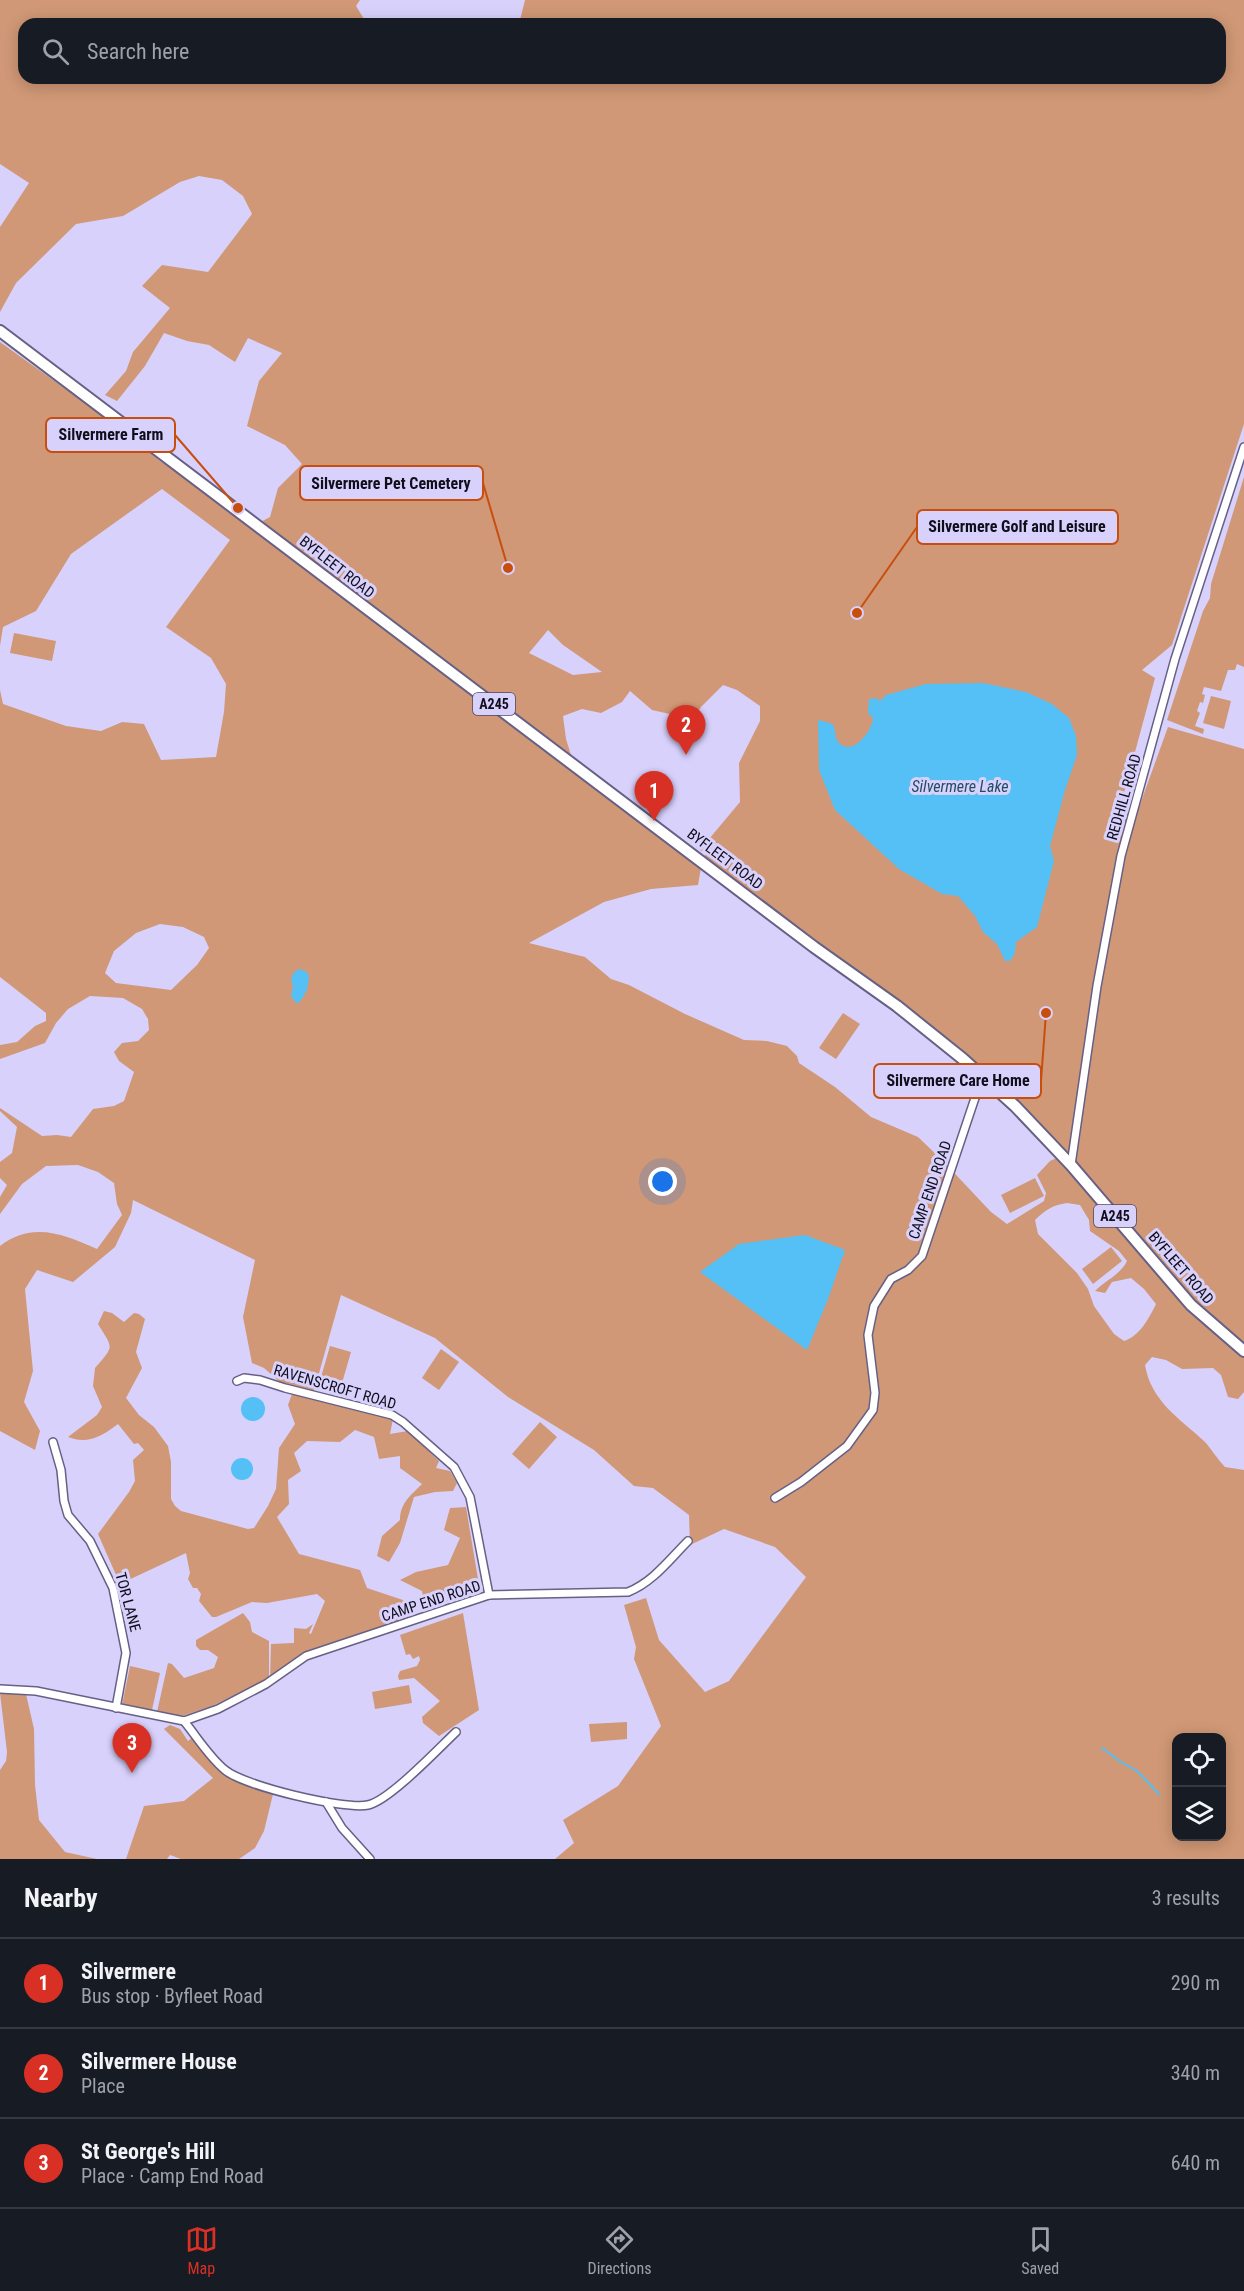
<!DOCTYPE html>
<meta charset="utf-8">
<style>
body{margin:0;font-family:"Roboto Condensed",sans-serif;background:#242831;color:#f1f3f6}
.controls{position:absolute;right:18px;bottom:18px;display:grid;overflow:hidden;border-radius:12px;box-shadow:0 3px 15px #0003}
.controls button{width:54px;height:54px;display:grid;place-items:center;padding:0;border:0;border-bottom:2px solid #363941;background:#171b24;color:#f1f3f6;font:30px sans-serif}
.you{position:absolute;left:663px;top:1182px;width:21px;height:21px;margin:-15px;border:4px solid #fff;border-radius:50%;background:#1a73e8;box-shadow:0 0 0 9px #1a73e833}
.badge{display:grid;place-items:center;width:39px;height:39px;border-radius:50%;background:#d93025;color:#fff;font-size:20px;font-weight:700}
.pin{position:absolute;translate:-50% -50px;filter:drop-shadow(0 2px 3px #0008)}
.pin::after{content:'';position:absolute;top:32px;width:21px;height:18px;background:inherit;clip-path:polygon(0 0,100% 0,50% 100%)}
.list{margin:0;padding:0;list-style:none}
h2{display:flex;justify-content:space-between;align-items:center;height:78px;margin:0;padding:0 24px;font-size:26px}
h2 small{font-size:20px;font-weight:400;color:#9ea1a6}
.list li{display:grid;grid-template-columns:39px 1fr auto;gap:18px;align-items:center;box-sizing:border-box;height:90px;padding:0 24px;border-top:2px solid #363941}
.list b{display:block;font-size:22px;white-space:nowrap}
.list p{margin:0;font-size:20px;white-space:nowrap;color:#9ea1a6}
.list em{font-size:20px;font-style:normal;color:#9ea1a6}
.icon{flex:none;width:33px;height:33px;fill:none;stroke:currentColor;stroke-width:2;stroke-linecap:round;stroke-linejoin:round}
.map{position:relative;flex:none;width:1244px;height:1859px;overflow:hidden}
.search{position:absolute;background:#171b24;box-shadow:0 3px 15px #0003;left:18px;right:18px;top:18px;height:66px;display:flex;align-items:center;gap:15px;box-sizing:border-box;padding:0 21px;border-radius:18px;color:#9ea1a6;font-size:22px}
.sheet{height:348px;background:#171b24}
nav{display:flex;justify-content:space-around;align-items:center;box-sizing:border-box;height:84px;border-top:2px solid #363941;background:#171b24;font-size:16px;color:#9ea1a6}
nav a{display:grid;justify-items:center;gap:3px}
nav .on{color:#d93025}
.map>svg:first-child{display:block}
</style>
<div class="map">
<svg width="1244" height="1859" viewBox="0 0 1244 1859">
<rect width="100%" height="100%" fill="#d8d1fc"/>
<g fill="#d09876" fill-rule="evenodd">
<path d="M0 0H360L356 6 367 24H24V78H1220V24H519L525 0H1244V424L1172 645 1142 670 1155 678 1121 804 1138 810 1168 727 1244 749V1392L1238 1399 1228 1397 1221 1375 1213 1368 1182 1369 1166 1360 1152 1357 1145 1365C1151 1401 1179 1418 1204 1441 1211 1448 1217 1459 1225 1467L1244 1470V1859H555L574 1843 563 1820 618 1786 661 1726 634 1659 636 1647 624 1605 646 1598 659 1640 705 1692 729 1681 806 1577 775 1547 724 1529 690 1545 689 1515 653 1488 634 1486 594 1450 508 1397 435 1338 341 1295 314 1391 280 1382 264 1368 252 1363 243 1317 255 1260 133 1200 131 1213 115 1247 73 1282 37 1270 25 1289 33 1371 24 1402 40 1431 35 1450 0 1431V1246C32 1221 64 1234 97 1249L122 1215 117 1204 114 1183 98 1172 78 1165 46 1166 22 1184 0 1214V1197L7 1185 0 1178V1162L12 1153 17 1127 0 1111V1108L42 1136 57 1135 71 1137 93 1109 114 1106 124 1101 134 1072 119 1061 114 1052 122 1043 138 1041 149 1030 148 1019 142 1009 123 998 90 996 68 1009 56 1023 45 1043 0 1059V1045L17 1042 35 1026 46 1021V1013L0 977V690L3 704 66 726 101 731 122 722 144 724 161 760 216 757 224 712 226 684 211 658 166 627 230 540 162 489 71 554 36 611 3 627 0 646V342L113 423 160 461 257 524 270 517 278 488 302 464 285 445 247 426 259 381 282 353 248 338 235 362 209 345 187 341 164 333 145 366 117 401 105 395 126 371 133 352 170 308 142 286 162 265 208 272 252 214 243 196 222 180 199 176 180 182 123 216 76 224 16 283 0 312V227L29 183 0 164ZM548 630 563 645 602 672 573 675 529 653ZM723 685 737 690 760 706V721L739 763 740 802 709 839 696 847 706 854 702 861 574 765 566 739 563 716 582 709 601 713 622 702 630 691 652 710 692 719 701 707ZM702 862 963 1059 1061 1156 1050 1161 1037 1175 1046 1193 1044 1201 1007 1224 991 1212 943 1161 918 1137 871 1117 835 1087 799 1063 797 1056 787 1046 767 1041 744 1040 685 1014 629 985 611 979 585 957 529 943 604 902 651 889 698 885ZM160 924 183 927 204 937 209 948 197 965 171 990 116 983 105 973 114 951 136 933ZM1067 1203 1080 1205 1089 1220 1090 1231 1119 1251 1127 1261C1120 1275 1106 1280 1095 1291L1105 1293 1112 1282 1131 1278 1144 1289 1156 1304C1149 1318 1140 1336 1124 1341L1114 1334 1094 1306 1088 1289 1077 1273 1038 1234 1035 1220C1045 1210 1053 1205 1067 1203ZM1176 1738H1222V1836H1176Z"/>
<path d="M1244 477V667L1237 664 1235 670H1228L1221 691 1204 687 1202 694 1205 695 1203 703 1200 702 1197 711 1200 713 1195 726 1204 729 1203 734 1167 720 1203 611 1210 598 1211 584Z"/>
<path d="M14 633 56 641 52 661 10 653Z"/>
<path d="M1211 696 1231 701 1224 729 1203 723Z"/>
<path d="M843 1013 860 1024 836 1059 819 1048Z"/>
<path d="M1035 1178 1044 1196 1010 1213 1001 1195Z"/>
<path d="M1111 1247 1122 1261 1093 1284 1082 1269Z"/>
<path d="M104 1311 112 1313 124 1322 134 1313 139 1314 145 1319 136 1352 142 1368 126 1398 139 1415 154 1427 168 1446 171 1462V1499L175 1506 181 1511 248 1529 254 1528 268 1506 276 1489 279 1448 295 1424 288 1405 292 1394 393 1419 390 1434 408 1431 439 1461 436 1468 450 1471 457 1483 453 1491 435 1492 414 1497 400 1543 389 1562 377 1556 382 1536 400 1520C400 1503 411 1495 422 1484L400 1468V1456L379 1459 374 1437 355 1430 340 1442 307 1441 294 1453 301 1471 288 1480 289 1504 277 1517 299 1554 360 1570 367 1588 403 1600 411 1621 305 1657 270 1681 271 1644 294 1643V1628L306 1629 313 1624 309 1633 311 1634 325 1601 317 1594 267 1603 252 1602 216 1617H212L199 1601 201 1594 197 1588H193L188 1579 190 1573 186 1553 120 1584 98 1534 129 1492 135 1481 133 1460 144 1450 138 1443 134 1444 118 1424C102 1436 88 1445 68 1437L97 1415 102 1407 93 1386 95 1368C115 1345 113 1349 98 1324Z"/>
<path d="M330 1346 351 1352 340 1390 319 1384Z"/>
<path d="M441 1349 459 1362 439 1390 422 1378Z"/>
<path d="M540 1422 557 1437 529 1469 512 1454Z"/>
<path d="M466 1507 480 1591 425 1608 422 1591 400 1580 416 1572 448 1565 460 1538 444 1530 450 1508Z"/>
<path d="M243 1613 250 1622 252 1632 269 1641V1678L212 1706 182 1716 157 1712 168 1663 172 1664 184 1678 214 1668 218 1657 208 1650H200L196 1646V1640Z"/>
<path d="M463 1613 479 1710 439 1736 423 1723 422 1717 440 1701 414 1678 399 1680 398 1676 400 1671 417 1666 420 1660 419 1656 413 1659 410 1654 406 1655 400 1635Z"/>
<path d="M130 1666 160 1673 152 1710 122 1705Z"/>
<path d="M409 1685 412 1703 375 1709 372 1692Z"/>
<path d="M0 1693 26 1694 34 1729 35 1785 39 1820 65 1852 97 1859H0V1770L6 1761 7 1752Z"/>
<path d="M627 1722V1739L591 1742 589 1724Z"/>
<path d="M170 1725 180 1729 188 1741 195 1735 226 1771 274 1790 264 1831 255 1848 239 1859H181L170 1855 167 1859H126L144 1806 184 1801 213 1778 164 1729Z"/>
</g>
<g fill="#54c0f5">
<path d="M983 683 1026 692 1052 704 1069 718 1076 736 1077 755 1065 790 1050 846 1054 861 1037 927 1016 942 1015 953 1010 961H1005L997 944 983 932 975 916 958 896 942 894 899 869 835 810 819 770 818 720 830 723 834 726C835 730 835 736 837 740 850 760 872 732 873 718L868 713 869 699 876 698 880 701 886 695 926 684Z"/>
<path d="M300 969 307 972 309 977 307 990 300 1002 296 1003 291 996 293 986 291 979 294 972Z"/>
<path d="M805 1235 845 1250 828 1299 807 1350 700 1272 739 1244Z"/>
<circle cx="253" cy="1409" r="12"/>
<circle cx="242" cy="1469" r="11"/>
</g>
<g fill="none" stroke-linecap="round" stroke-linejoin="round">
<path stroke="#54c0f5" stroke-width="2" d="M1102 1748 1121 1762 1137 1771 1159 1794"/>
<defs>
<g id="minor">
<path d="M1071 1165 1097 986 1121 856 1175 659 1244 447"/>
<path d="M237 1381 244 1378 260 1380 285 1388 392 1415 403 1422 454 1467 470 1497 489 1595"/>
<path d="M53 1442 61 1470 64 1501 68 1515 90 1541 113 1588 126 1653 116 1708"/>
<path d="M775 1498 801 1482 847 1446 873 1410 875 1393 868 1335 874 1306 891 1279 908 1270 922 1256 975 1098 986 1080"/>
<path d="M0 1689 36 1691 184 1721 218 1709 266 1684 306 1656 489 1595 628 1592C653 1582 669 1560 688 1541"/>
<path d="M184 1721C197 1737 209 1757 225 1770 244 1786 344 1810 368 1805 389 1801 439 1748 456 1732"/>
<path d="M326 1802 342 1828 370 1859"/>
</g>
<path id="primary" d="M0 331 814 947 897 1006 963 1059 1015 1106 1071 1165 1191 1305 1244 1351"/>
</defs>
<use href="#minor" stroke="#676085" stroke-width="10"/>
<use href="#primary" stroke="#676085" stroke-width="14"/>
<use href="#minor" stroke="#fff" stroke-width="7"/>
<use href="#primary" stroke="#fff" stroke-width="10"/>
</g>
<g text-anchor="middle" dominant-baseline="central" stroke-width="6" stroke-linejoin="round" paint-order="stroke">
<g fill="#d8d1fc" stroke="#4d485f" stroke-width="1.5">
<rect x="473" y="693" width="42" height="22" rx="4.5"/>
<rect x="1094" y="1205" width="42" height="22" rx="4.5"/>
</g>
<g font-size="14" font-weight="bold" fill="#110e1c">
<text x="494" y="704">A245</text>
<text x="1115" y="1216">A245</text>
</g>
<g font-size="15" fill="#110e1c" stroke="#d8d1fc">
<text transform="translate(337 567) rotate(38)">BYFLEET ROAD</text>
<text transform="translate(1124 797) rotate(-74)">REDHILL ROAD</text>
<text transform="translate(725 859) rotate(37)">BYFLEET ROAD</text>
<text transform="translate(930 1190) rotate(-71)">CAMP END ROAD</text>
<text transform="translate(1181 1268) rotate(49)">BYFLEET ROAD</text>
<text transform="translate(335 1387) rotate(16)">RAVENSCROFT ROAD</text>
<text transform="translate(431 1601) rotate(-18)">CAMP END ROAD</text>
<text transform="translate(128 1602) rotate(75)">TOR LANE</text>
</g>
<g font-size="16" font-style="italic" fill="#204d63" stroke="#d8d1fc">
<text x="960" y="786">Silvermere Lake</text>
</g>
</g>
<path fill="none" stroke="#c84e0e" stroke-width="2" d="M238 508L175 435M508 568L483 483M857 613L917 527M1046 1013L1041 1081"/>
<g fill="#c84e0e" stroke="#d8d1fc" stroke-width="2">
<circle cx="238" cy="508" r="6"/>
<circle cx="508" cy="568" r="6"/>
<circle cx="857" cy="613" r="6"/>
<circle cx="1046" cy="1013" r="6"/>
</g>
<g fill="#d8d1fc" stroke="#c84e0e" stroke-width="2">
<rect x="46" y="418" width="129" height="34" rx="6"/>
<rect x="300" y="466" width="183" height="34" rx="6"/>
<rect x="917" y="510" width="201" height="34" rx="6"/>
<rect x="874" y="1064" width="167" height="34" rx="6"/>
</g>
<g font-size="16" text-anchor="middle" font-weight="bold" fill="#110e1c">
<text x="111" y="440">Silvermere Farm</text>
<text x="391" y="489">Silvermere Pet Cemetery</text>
<text x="1017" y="532">Silvermere Golf and Leisure</text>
<text x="958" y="1086">Silvermere Care Home</text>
</g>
</svg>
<div class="controls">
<button><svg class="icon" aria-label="locate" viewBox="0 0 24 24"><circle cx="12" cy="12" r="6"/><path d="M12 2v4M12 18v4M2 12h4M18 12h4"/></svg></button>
<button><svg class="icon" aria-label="layers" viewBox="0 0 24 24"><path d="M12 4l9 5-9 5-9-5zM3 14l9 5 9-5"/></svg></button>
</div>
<div class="you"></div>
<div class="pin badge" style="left:654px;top:821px">1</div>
<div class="pin badge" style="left:686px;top:755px">2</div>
<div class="pin badge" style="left:132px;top:1773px">3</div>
<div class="search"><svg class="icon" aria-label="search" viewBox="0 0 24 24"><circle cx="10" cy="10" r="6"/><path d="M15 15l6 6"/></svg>Search here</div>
</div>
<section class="sheet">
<h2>Nearby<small>3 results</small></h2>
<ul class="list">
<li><span class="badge">1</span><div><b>Silvermere</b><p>Bus stop · Byfleet Road</p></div><em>290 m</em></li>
<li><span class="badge">2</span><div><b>Silvermere House</b><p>Place</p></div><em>340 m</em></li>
<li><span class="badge">3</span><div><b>St George's Hill</b><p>Place · Camp End Road</p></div><em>640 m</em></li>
</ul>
</section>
<nav>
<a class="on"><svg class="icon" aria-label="map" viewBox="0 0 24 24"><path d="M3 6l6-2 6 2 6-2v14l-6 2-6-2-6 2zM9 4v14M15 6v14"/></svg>Map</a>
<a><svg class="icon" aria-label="directions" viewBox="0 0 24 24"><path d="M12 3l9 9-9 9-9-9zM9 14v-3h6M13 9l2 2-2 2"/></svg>Directions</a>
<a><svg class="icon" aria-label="saved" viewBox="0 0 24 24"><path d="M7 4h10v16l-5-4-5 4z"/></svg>Saved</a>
</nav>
